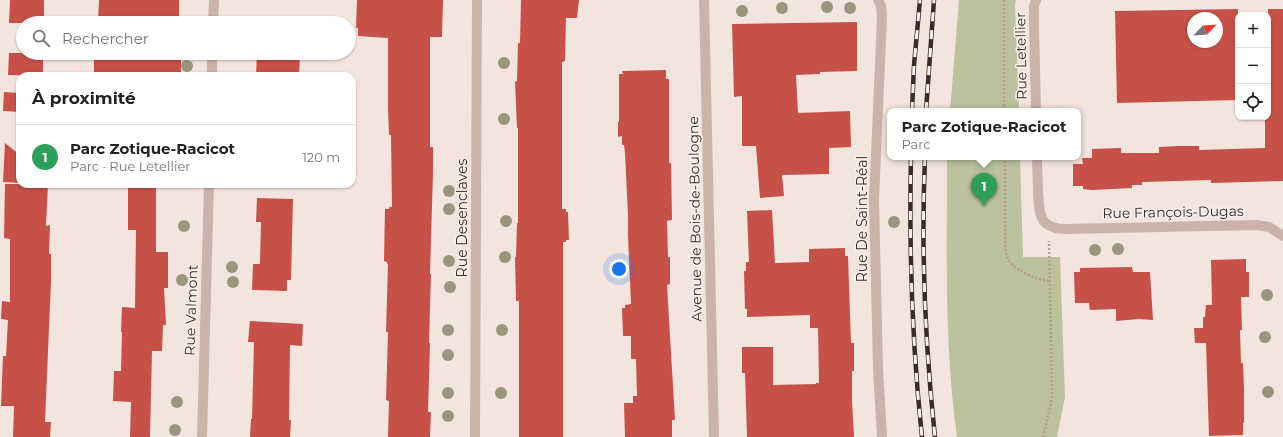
<!DOCTYPE html>
<html lang="fr">
<meta charset="utf-8">
<style>
body{margin:0;font-family:Montserrat,sans-serif;background:#f2f2f2;color:#222}
.controls{position:absolute;right:12px;top:12px;display:grid;overflow:hidden;border-radius:8px;box-shadow:0 1px 3px #0004}
.controls button{width:36px;height:36px;display:grid;place-items:center;padding:0;border:0;border-bottom:1px solid #e0e0e0;background:#fff;color:#222;font:20px sans-serif}
.compass{position:absolute;left:1187px;top:12px;width:36px;height:36px;border-radius:50%;background:#fff;box-shadow:0 1px 3px #0004;rotate:65deg}
.you{position:absolute;left:619px;top:269px;width:14px;height:14px;margin:-10px;border:3px solid #fff;border-radius:50%;background:#1a73e8;box-shadow:0 0 0 6px #1a73e833}
.badge{display:grid;place-items:center;width:26px;height:26px;border-radius:50%;background:#d93025;color:#fff;font-size:13px;font-weight:700}
.pin{position:absolute;translate:-50% -33px;filter:drop-shadow(0 1px 2px #0008)}
.pin::after{content:'';position:absolute;top:21px;width:14px;height:12px;background:inherit;clip-path:polygon(0 0,100% 0,50% 100%)}
.popup{position:absolute;left:887px;top:108px;width:194px;height:52px;box-sizing:border-box;display:grid;place-content:center;border-radius:8px;background:#fff;filter:drop-shadow(0 1px 3px #0005);font-size:13px;white-space:nowrap;color:#767676}
.popup b{font-size:15px;color:#222}
.popup::after{content:'';position:absolute;left:50%;top:100%;margin-left:-8px;border:8px solid transparent;border-top-color:#fff}
.list{margin:0;padding:0;list-style:none}
h2{display:flex;justify-content:space-between;align-items:center;height:52px;margin:0;padding:0 16px;font-size:17px}
h2 small{font-size:13px;font-weight:400;color:#767676}
.list li{display:grid;grid-template-columns:26px 1fr auto;gap:12px;align-items:center;box-sizing:border-box;height:64px;padding:0 16px;border-top:1px solid #e0e0e0}
.list b{display:block;font-size:15px;white-space:nowrap}
.list p{margin:0;font-size:13px;white-space:nowrap;color:#767676}
.list em{font-size:13px;font-style:normal;color:#767676}
.icon{flex:none;width:22px;height:22px;fill:none;stroke:currentColor;stroke-width:2;stroke-linecap:round;stroke-linejoin:round}
.map{position:relative;flex:none;width:1283px;height:437px;overflow:hidden}
.search{position:absolute;background:#fff;box-shadow:0 1px 3px #0004;left:16px;top:16px;width:340px;height:44px;display:flex;align-items:center;gap:10px;box-sizing:border-box;padding:0 14px;border-radius:22px;color:#767676;font-size:15px}
.panel{position:absolute;background:#fff;box-shadow:0 1px 3px #0004;left:16px;top:72px;width:340px;height:116px;border-radius:12px}
.map>svg:first-child{display:block}
</style>
<div class="map">
<svg width="1283" height="437" viewBox="0 0 1283 437">
<rect width="100%" height="100%" fill="#f3e5de"/>
<g fill="#bcc29e">
<path d="M959 0H1016L1015 5 1019 111H950Z"/>
<path d="M947 157H1020L1023 257H1060L1065 397 1057 437H957C944 344 947 250 947 157Z"/>
</g>
<g fill="#c65149" fill-rule="evenodd">
<path d="M10 0H44V23H9Z"/>
<path d="M99 0H179V23H98Z"/>
<path d="M357 0H443L442 37H430V147H433V172L430 274H431L429 343H430L428 412H431L430 437H388L389 401 386 400 388 332H386L388 264H387V262L384 261 385 209H389V207H392L391 135H389L388 108V38L358 36V28H356Z"/>
<path d="M521 0H579L577 18H566L565 61 562 62V209H566V212H568L569 240H566V242H563V437H519V301H516L515 257H516L517 223H518V128H517L515 82 517 81 518 43H520Z"/>
<path d="M1238 9V100L1117 103 1115 11ZM1193 18H1217V42H1193Z"/>
<path d="M1268 9H1283V181L1211 183V180L1142 182V185H1132V188L1092 190 1083 189V186H1073V164H1083L1082 158H1092V149L1121 148V153H1159V147L1179 146H1199V150L1265 148V117H1268Z"/>
<path d="M857 22V71L820 72V74L796 75 798 113 850 111 851 147 829 148V174L782 175 784 196 760 198 756 146H742V96L734 97 732 24Z"/>
<path d="M9 53H43V76L8 75Z"/>
<path d="M94 53H181V76L94 75Z"/>
<path d="M257 53H300L299 76H256Z"/>
<path d="M666 70V79H669V163H671L672 220 667 221 668 257H670V284L667 285 675 420H672V437H625L624 403H633V396H637L636 359H631V336H623L622 308H625V305L631 304 628 236V215L625 153 624 145H622V136L618 137V122H619V74H623L622 71Z"/>
<path d="M4 92 20 93V112L3 111Z"/>
<path d="M5 143 20 155V183L3 182Z"/>
<path d="M5 184H48L46 226 50 225 49 254H51V281L45 422H51L50 437H13L14 406H1L3 356H6L8 320 1 319 2 301 10 302V239L4 238Z"/>
<path d="M128 184H156V252H168V288H164L166 325H163L162 351H152L150 437H130L131 402 113 401 114 371H121L122 332H121L122 307 135 308 136 230H128Z"/>
<path d="M257 198 293 199 291 280H287V291L252 290 253 264H260L261 222H256Z"/>
<path d="M772 210 775 263 809 262V249L845 248V256H848L851 343H854V371H852V401L854 437H747L745 373H742V347H773V385L816 384V383H819L818 328H810V315L747 317V309H745L744 271H746V262H749L747 211Z"/>
<path d="M1246 259V272H1249V297H1241L1242 330H1240L1241 363H1243L1244 389V423H1243V435L1209 436 1206 343H1195L1194 328H1203V317H1205L1206 305H1212L1211 260Z"/>
<path d="M1132 267 1133 272H1150L1153 320 1139 319 1116 321V309L1090 310 1089 303H1075L1074 272H1080V268Z"/>
<path d="M250 321 303 324 302 346 290 345 289 420H291L290 437H250L251 419H252L254 342H248Z"/>
</g>
<g fill="none" stroke-linecap="round" stroke-linejoin="round">
<g stroke="#b79d94" stroke-width="2.5" stroke-dasharray="2 2" stroke-linecap="butt">
<path d="M1004 0V111"/>
<path d="M1005 157C1005 179 1005 200 1005 222 1006 234 1003 250 1009 261 1014 270 1039 281 1050 281"/>
<path d="M1043 437 1051 404 1052 393 1049 241"/>
</g>
<g stroke="#cbb3aa" stroke-width="10">
<path d="M704 0 714 437"/>
<path d="M878 0 881 6 882 17 874 200 878 368 882 437"/>
<path d="M213 23 214 0"/>
<path d="M212 76V53"/>
<path d="M1036 111 1034 26V6L1036 0"/>
<path d="M1037 157C1037 168 1038 180 1038 191 1039 214 1039 229 1066 229L1257 225 1269 227 1283 236"/>
<path d="M202 437 209 184"/>
<path d="M475 437 477 0"/>
</g>
<defs>
<g id="rail">
<path d="M912 111 914 65 920 0"/>
<path d="M926 111 934 0"/>
<path d="M911 157C909 250 912 344 922 437"/>
<path d="M925 157C921 250 925 344 935 437"/>
</g>
</defs>
<use href="#rail" stroke="#382b29" stroke-width="4.5"/>
<use href="#rail" stroke="#faf0ea" stroke-width="3" stroke-dasharray="9" stroke-linecap="butt"/>
</g>
<g fill="#99967d">
<circle cx="827" cy="7" r="6"/>
<circle cx="782" cy="8" r="6"/>
<circle cx="850" cy="8" r="6"/>
<circle cx="742" cy="11" r="6"/>
<circle cx="504" cy="63" r="6"/>
<circle cx="187" cy="66" r="6"/>
<circle cx="504" cy="119" r="6"/>
<circle cx="449" cy="191" r="6"/>
<circle cx="449" cy="209" r="6"/>
<circle cx="506" cy="221" r="6"/>
<circle cx="894" cy="222" r="6"/>
<circle cx="184" cy="226" r="6"/>
<circle cx="1118" cy="249" r="6"/>
<circle cx="1095" cy="250" r="6"/>
<circle cx="505" cy="257" r="6"/>
<circle cx="449" cy="261" r="6"/>
<circle cx="232" cy="267" r="6"/>
<circle cx="182" cy="280" r="6"/>
<circle cx="233" cy="282" r="6"/>
<circle cx="450" cy="287" r="6"/>
<circle cx="1267" cy="295" r="6"/>
<circle cx="448" cy="330" r="6"/>
<circle cx="502" cy="330" r="6"/>
<circle cx="1265" cy="337" r="6"/>
<circle cx="448" cy="355" r="6"/>
<circle cx="1268" cy="392" r="6"/>
<circle cx="448" cy="393" r="6"/>
<circle cx="501" cy="393" r="6"/>
<circle cx="177" cy="402" r="6"/>
<circle cx="448" cy="416" r="6"/>
<circle cx="175" cy="430" r="6"/>
</g>
<g text-anchor="middle" dominant-baseline="central" stroke-width="3" stroke-linejoin="round" paint-order="stroke">
<g font-size="14" fill="#382b29" stroke="#faf0ea">
<text transform="translate(1021 56) rotate(-91)">Rue Letellier</text>
<text transform="translate(1173 212) rotate(-1)">Rue François-Dugas</text>
<text transform="translate(462 218) rotate(-90)">Rue Desenclaves</text>
<text transform="translate(695 219) rotate(-91)">Avenue de Bois-de-Boulogne</text>
<text transform="translate(862 219) rotate(-90)">Rue De Saint-Réal</text>
<text transform="translate(191 310) rotate(-88)">Rue Valmont</text>
</g>
</g>
</svg>
<div class="controls">
<button>+</button>
<button>−</button>
<button><svg class="icon" aria-label="locate" viewBox="0 0 24 24"><circle cx="12" cy="12" r="6"/><path d="M12 2v4M12 18v4M2 12h4M18 12h4"/></svg></button>
</div>
<svg class="compass" viewBox="-18 -18 36 36"><path d="M0-13l5 13h-10z" fill="#e53935"/><path d="M0 13l5-13h-10z" fill="#767676"/></svg>
<div class="you"></div>
<div class="pin badge" style="left:984px;top:206px;background:#2e9e5b">1</div>
<div class="popup"><b>Parc Zotique-Racicot</b>Parc</div>
<div class="search"><svg class="icon" aria-label="search" viewBox="0 0 24 24"><circle cx="10" cy="10" r="6"/><path d="M15 15l6 6"/></svg>Rechercher</div>
<section class="panel">
<h2>À proximité<small></small></h2>
<ul class="list">
<li><span class="badge" style="background:#2e9e5b">1</span><div><b>Parc Zotique-Racicot</b><p>Parc · Rue Letellier</p></div><em>120 m</em></li>
</ul>
</section>
</div>
